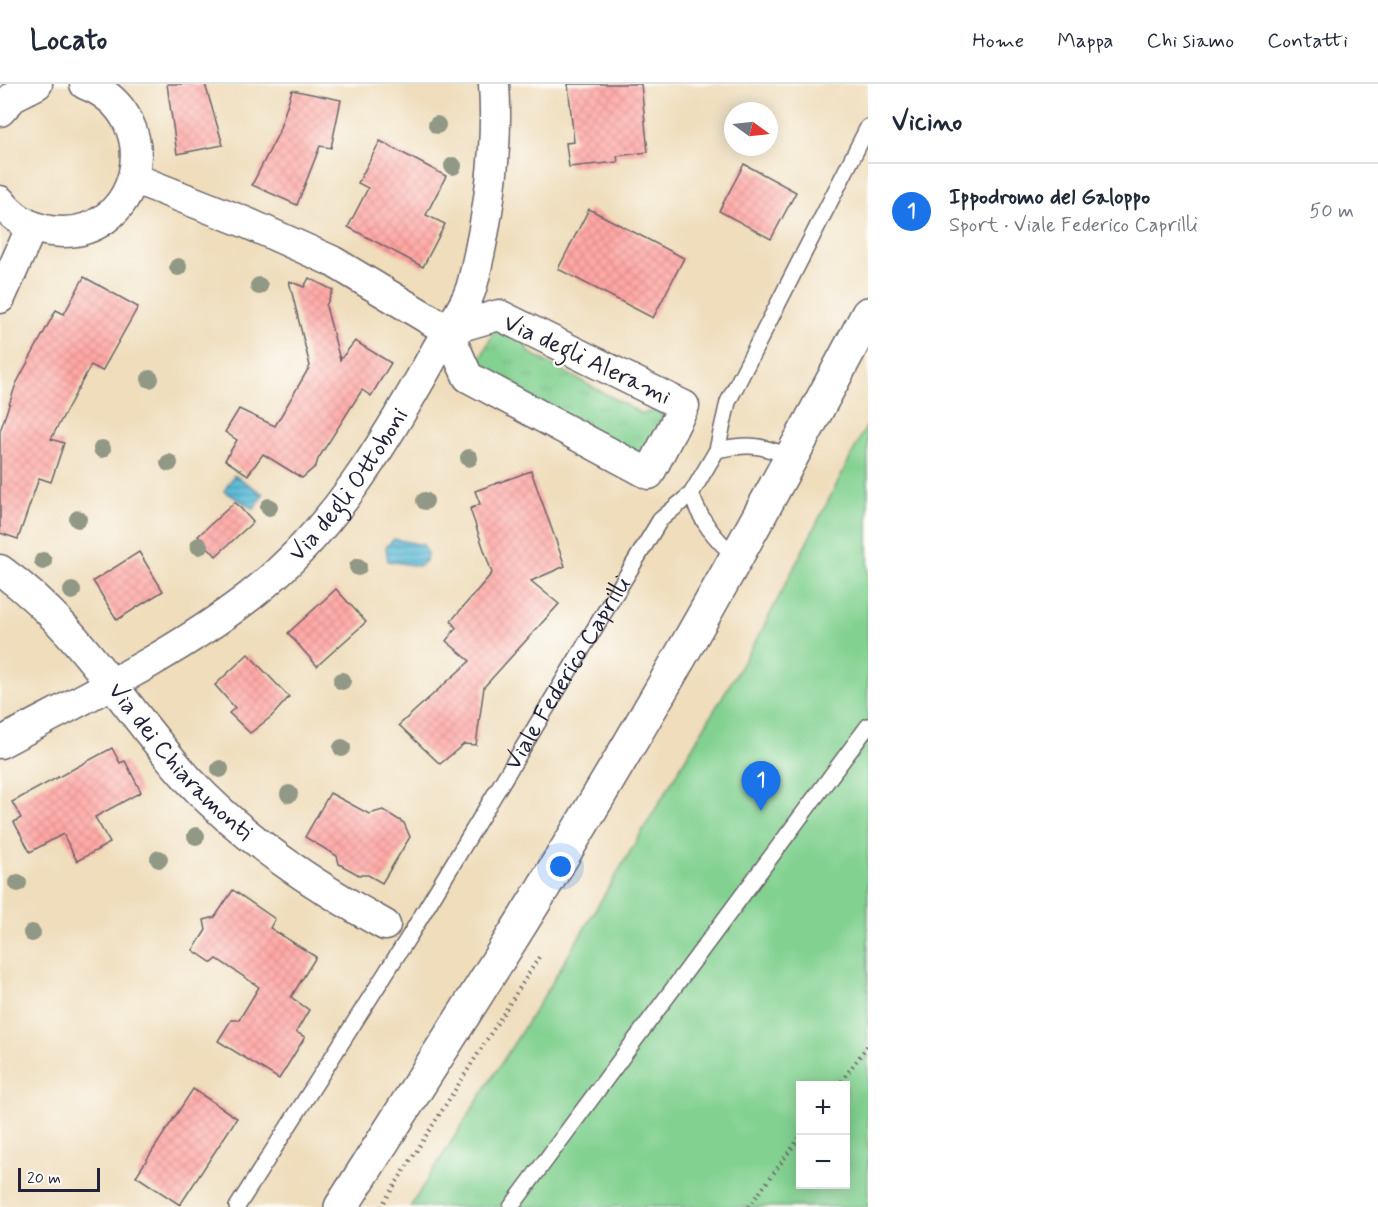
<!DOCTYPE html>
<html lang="it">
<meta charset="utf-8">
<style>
body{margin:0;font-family:Mynerve,sans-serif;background:#f2f2f3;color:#1f2937}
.controls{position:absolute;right:18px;bottom:18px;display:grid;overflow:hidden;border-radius:0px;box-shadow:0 3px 15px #0003}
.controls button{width:54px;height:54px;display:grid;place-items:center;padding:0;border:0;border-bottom:2px solid #e0e1e3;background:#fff;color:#1f2937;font:30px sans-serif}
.compass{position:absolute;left:724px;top:18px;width:54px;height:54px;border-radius:50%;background:#fff;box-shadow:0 3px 15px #0003;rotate:105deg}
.scale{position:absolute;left:18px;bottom:15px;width:82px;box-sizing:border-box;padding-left:6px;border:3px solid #22223b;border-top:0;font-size:16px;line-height:21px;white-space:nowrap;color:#22223b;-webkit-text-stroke:4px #fdfcf7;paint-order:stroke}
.you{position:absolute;left:561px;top:783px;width:21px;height:21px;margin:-15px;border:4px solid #fff;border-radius:50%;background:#1a73e8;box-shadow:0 0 0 9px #1a73e833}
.badge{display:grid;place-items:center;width:39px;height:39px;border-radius:50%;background:#1a73e8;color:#fff;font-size:20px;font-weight:700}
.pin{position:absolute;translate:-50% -50px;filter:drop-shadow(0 2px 3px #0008)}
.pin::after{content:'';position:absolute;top:32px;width:21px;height:18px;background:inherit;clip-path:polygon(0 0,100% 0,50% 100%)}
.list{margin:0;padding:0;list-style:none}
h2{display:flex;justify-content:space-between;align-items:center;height:78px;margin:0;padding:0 24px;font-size:26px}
h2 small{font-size:20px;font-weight:400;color:#747a83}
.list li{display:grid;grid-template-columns:39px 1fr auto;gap:18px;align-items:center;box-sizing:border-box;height:96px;padding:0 24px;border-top:2px solid #e0e1e3}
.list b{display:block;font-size:22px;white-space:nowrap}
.list p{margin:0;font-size:20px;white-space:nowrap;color:#747a83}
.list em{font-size:20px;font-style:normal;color:#747a83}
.map{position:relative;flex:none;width:868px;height:1123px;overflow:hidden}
header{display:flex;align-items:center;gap:36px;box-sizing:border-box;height:84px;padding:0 30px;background:#fff;border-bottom:2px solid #e0e1e3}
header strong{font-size:28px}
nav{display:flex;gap:33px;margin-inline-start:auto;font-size:21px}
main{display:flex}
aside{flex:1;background:#fff}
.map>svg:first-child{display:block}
</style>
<header>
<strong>Locato</strong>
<nav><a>Home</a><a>Mappa</a><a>Chi siamo</a><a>Contatti</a></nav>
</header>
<main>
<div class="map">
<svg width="868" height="1123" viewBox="0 0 868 1123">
<defs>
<pattern id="grass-tufts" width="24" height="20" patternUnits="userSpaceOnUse" patternTransform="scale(1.5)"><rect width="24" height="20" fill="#82d191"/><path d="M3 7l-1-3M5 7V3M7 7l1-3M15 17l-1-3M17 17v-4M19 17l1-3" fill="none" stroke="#70b37e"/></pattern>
<pattern id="water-rules" width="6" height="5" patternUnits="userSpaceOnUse" patternTransform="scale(1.5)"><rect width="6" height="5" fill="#59bad7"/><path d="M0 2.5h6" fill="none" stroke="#4997b0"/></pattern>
<pattern id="building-cross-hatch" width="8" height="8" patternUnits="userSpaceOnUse" patternTransform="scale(1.5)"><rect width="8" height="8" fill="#ffa7a4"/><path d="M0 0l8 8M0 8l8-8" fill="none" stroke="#da8f8e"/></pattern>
</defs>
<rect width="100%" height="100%" fill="#fdfcf7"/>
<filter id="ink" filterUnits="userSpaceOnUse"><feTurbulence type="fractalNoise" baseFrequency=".0167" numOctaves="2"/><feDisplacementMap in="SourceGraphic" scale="12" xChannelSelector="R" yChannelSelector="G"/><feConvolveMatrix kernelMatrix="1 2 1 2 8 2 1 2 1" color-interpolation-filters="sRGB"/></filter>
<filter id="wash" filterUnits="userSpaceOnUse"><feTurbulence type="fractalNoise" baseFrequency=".008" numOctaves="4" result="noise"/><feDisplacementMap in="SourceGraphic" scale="24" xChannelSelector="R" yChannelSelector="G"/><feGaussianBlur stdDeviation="1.35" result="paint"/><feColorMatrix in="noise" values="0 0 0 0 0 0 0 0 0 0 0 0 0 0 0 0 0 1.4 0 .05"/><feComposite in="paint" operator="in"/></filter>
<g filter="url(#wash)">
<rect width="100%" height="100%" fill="#efddbb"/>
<path fill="url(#grass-tufts)" stroke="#527a66" stroke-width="1.5" d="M497 242 523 253 528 268 642 330 656 326 663 331 641 381 475 285Z"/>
<path fill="#82d191" stroke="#527a66" stroke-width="1.5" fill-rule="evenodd" d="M868 339V1123H410L547 907 761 548ZM800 1002H846V1100H800Z"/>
<g fill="url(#water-rules)" stroke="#3e6e89" stroke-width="1.5">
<path d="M234 391 263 410 254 425 224 407Z"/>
<path d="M394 455 423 461 427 468 426 477 419 482 388 477 386 463Z"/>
</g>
<g id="blocks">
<g fill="url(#building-cross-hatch)">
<path d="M167 0H205L223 61 177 70Z"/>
<path d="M568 0H641L648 68 617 72 618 78 569 83 566 59 574 58Z"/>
<path d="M292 6 341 16 331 64 320 62 297 121 252 101 278 50Z"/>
<path d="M380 57 446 92 426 131 445 140 423 183 348 143 368 104 358 99Z"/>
<path d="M744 80 796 108 771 155 719 127Z"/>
<path d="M589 125 684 174 653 234 558 185Z"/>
<path d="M84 193 138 223 102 287 91 281 51 355 64 359 51 398 39 394 18 455 0 449V347L16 300 56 226 64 230Z"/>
<path d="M309 194 333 206 326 222 340 276 355 257 391 279 371 312 362 306 318 375 316 382 302 394 263 370 248 391 225 376 237 356 225 348 239 325 275 342 310 282 289 197 304 203Z"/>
<path d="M531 387 565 482 531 497 559 520 484 603 476 661 464 660 440 680 399 641 470 577 446 557 456 544 451 537 492 489 470 425 480 420 475 407Z"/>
<path d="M235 418 253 438 216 472 198 452Z"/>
<path d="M139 468 163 507 117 536 93 497Z"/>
<path d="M336 505 366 538 317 582 288 549Z"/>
<path d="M248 570 289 613 271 633 250 649 229 629 235 624 215 601Z"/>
<path d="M112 664 120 679 125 677 141 708 95 733 110 759 77 777 63 750 30 768 14 738 21 734 12 718Z"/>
<path d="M330 709 369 730 383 726 404 739 410 753 382 799 368 791H359L339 780 337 772 305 753Z"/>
<path d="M233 806 275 835 270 844 316 873 291 913 309 926 296 948 305 953 279 995 218 957 231 936H239L259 903 217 875 212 879 193 866 206 846 204 836 215 833Z"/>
<path d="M193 1005 237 1034 180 1121 136 1092Z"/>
</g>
</g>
</g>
<g filter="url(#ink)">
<use href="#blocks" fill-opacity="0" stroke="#6a6368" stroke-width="1.5"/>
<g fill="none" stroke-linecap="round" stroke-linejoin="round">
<defs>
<g id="service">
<path d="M717 366C750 359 760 361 792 373"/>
<path d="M691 410C701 437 714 454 736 473"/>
<path id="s1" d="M237 1123 410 851 660 436 691 410 717 366 728 318 868 43"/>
<path d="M511 1123 868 642"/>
</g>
<g id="minor">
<path d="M0 27 15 11 37 0"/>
<path d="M133 94 247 139 332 177 447 246 468 293 649 390 684 322 499 231 447 246"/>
<path d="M0 117C12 133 30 144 50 147 140 160 171 33 85 0"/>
<path d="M0 214 32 142"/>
<path id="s2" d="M0 486C79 542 124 624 188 695 243 755 314 801 385 841"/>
<path id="s3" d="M0 659C84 614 174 571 250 512 332 448 385 359 435 269 445 250 461 230 469 210 474 199 476 183 479 171 491 114 498 58 494 0"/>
</g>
<path id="tertiary" d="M341 1123C429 985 518 848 601 708 695 551 783 391 868 230"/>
</defs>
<use href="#service" stroke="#6a6368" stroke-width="18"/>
<use href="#minor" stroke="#6a6368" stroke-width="33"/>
<use href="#tertiary" stroke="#6a6368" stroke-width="36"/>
<g stroke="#6a6368" stroke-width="4" stroke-dasharray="1.5 4.5" stroke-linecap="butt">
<path d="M838 1002 868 961"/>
<path d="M381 1123 541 870"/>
<path d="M749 1123 800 1053"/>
</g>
<use href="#service" stroke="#fff" stroke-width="15"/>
<use href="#minor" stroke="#fff" stroke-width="30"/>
<use href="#tertiary" stroke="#fff" stroke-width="33"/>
</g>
<g fill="#919885">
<circle cx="437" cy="41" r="9"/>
<circle cx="453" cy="82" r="9"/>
<circle cx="178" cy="183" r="9"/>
<circle cx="259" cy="202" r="9"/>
<circle cx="150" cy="295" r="9"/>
<circle cx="102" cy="365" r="9"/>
<circle cx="469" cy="374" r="9"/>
<circle cx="169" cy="379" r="9"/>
<circle cx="425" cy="417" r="9"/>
<circle cx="269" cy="423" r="9"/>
<circle cx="78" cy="435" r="9"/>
<circle cx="199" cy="462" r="9"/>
<circle cx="43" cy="477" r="9"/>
<circle cx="358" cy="483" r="9"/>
<circle cx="72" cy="507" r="9"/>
<circle cx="342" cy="597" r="9"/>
<circle cx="342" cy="664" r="9"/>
<circle cx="220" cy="685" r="9"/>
<circle cx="289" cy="710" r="9"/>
<circle cx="196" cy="752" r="9"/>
<circle cx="159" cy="775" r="9"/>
<circle cx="18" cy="799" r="9"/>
<circle cx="32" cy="849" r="9"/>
</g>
</g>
<g text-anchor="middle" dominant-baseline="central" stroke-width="4.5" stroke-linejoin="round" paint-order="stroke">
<g font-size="24" fill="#22223b" stroke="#fdfcf7">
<text transform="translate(587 276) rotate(25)">Via degli Alerami</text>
<text stroke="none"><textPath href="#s3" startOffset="440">Via degli Ottoboni</textPath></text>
<text stroke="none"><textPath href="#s1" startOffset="628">Viale Federico Caprilli</textPath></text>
<text stroke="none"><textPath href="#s2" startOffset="264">Via dei Chiaramonti</textPath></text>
</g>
</g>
</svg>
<div class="controls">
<button>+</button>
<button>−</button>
</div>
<svg class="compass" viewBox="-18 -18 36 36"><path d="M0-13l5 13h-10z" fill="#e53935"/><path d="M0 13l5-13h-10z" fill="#747a83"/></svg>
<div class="scale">20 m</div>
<div class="you"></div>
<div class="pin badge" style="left:761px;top:727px">1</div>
</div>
<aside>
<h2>Vicino<small></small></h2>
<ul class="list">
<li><span class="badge">1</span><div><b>Ippodromo del Galoppo</b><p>Sport · Viale Federico Caprilli</p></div><em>50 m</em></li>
</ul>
</aside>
</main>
